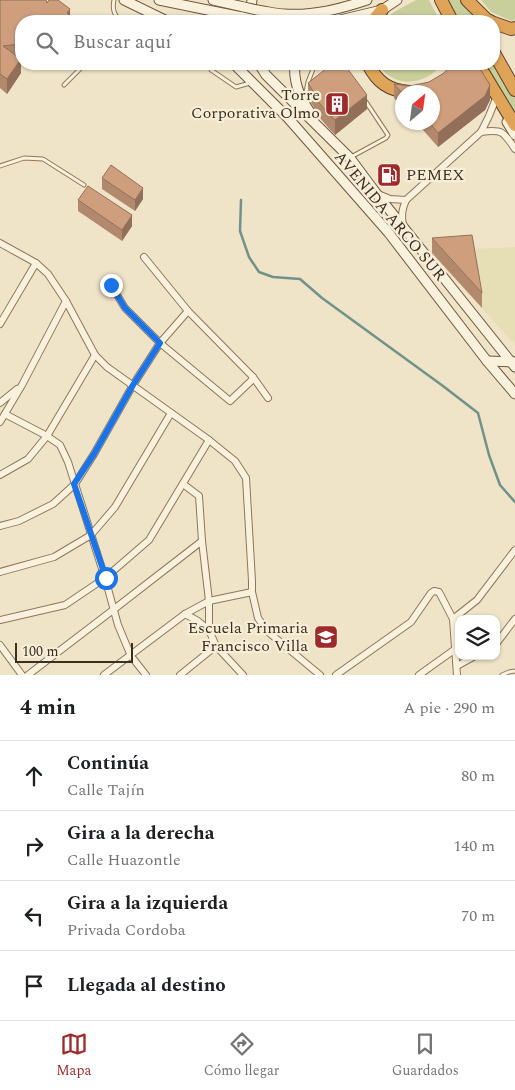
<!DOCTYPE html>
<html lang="es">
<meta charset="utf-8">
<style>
body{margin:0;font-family:Spectral,serif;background:#f6f6f6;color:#202124}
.controls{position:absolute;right:15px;bottom:15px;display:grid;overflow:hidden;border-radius:10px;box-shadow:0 1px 4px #0004}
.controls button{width:45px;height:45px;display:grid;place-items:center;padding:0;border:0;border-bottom:1px solid #e0e0e0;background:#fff;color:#202124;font:25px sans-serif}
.compass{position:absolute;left:395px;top:85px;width:45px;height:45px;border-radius:50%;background:#fff;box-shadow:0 1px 4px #0004;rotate:29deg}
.scale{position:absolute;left:15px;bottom:12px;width:118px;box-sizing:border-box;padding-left:5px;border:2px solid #3d2e20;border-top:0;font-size:14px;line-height:18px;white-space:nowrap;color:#3d2e20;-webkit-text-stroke:4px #f7eed8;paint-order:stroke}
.stop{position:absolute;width:15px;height:15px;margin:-11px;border:4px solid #1a73e8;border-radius:50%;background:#fff}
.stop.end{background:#1a73e8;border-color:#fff;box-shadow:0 1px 5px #0008}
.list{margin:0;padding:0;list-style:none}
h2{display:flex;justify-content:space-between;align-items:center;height:65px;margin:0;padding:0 20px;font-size:21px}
h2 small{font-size:16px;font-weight:400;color:#757577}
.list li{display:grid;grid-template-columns:32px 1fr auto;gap:15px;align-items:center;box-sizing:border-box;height:70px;padding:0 20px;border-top:1px solid #e0e0e0}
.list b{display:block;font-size:19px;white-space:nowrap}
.list p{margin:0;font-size:16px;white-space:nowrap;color:#757577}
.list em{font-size:16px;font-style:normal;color:#757577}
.icon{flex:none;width:28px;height:28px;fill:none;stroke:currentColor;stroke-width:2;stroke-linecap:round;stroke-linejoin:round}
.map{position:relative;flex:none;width:515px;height:675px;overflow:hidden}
.search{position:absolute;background:#fff;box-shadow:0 1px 4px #0004;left:15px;right:15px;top:15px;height:55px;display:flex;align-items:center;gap:12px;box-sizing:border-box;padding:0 18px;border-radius:20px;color:#757577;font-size:19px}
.sheet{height:345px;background:#fff}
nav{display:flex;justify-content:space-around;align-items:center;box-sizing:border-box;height:70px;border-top:1px solid #e0e0e0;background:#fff;font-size:14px;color:#757577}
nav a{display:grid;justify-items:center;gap:2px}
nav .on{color:#9e2a2b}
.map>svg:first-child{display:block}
</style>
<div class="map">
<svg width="515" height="675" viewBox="0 0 515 675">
<rect width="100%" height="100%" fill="#f0e4c8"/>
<path fill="#e6deb5" d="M515 247V345L482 308 472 249Z"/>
<g fill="#c9cf9b">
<path d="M416 0H429L440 21H384L394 12Z"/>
<path d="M444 0H462L475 21H456Z"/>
<path d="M481 0H515V20L512 21 491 12Z"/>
<path d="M378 64H442C426 86 393 89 378 64Z"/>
<path d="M481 64H494L515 88V120Z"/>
</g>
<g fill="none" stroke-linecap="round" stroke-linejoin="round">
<path stroke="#6f938a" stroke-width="2.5" d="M241 200 240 231 249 257 259 272 273 277 300 279 322 298 443 386 478 413 489 455 500 485 515 502"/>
<defs>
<g id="lane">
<path d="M114 0C112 9 114 14 120 21"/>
<path d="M209 64 211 70 236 87 250 83"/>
<path d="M64 85 85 64"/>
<path d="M305 97 308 82 315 64"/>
<path d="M351 157 386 138 388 135 366 102"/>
<path d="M0 166 24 158 43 159 84 185"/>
<path d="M502 675 509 672 515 671"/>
</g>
<g id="street">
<path d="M481 132C502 129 503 131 515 149"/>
<path d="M378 194 390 199 406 200"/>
<path d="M403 225C401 215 402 210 406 200L481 132 489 116 495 101"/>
<path d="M0 243 36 263 48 274 66 301 95 355 107 367 209 440 235 461 246 478 252 581V592L258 618 267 631 320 675"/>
<path d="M144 257 188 311 253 377 268 398"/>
<path d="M111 285 125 308 160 343 230 401 251 381 253 377"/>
<path d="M0 324 36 263"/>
<path d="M0 403 17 389"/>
<path d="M5 414 47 436 60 445 68 462 105 578 118 625 131 656 146 675"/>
<path d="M0 422 22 385 66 301"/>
<path d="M0 475 28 459 47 436 95 355"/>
<path d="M183 484 199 496 202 541 209 601V630L216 646 243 675"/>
<path d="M0 526 19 521 53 504 75 484 94 454 133 385 160 343 188 311"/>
<path d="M0 572 54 557 91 535 115 507 171 413"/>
<path d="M185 614 198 621 209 630"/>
<path d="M453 619 477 600 515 550"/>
<path d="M0 620 65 605 105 578 149 540 209 440"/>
<path d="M496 644 515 619"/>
<path d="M0 645 22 675"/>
<path d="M457 666 475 656"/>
<path d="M28 675 113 610 202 541"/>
<path d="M104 675 185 614 209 601 252 592"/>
<path d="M180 675 216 646"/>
<path d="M336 675 411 622 431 593 434 591 439 592 453 619 457 675"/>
<path d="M419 675 454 650"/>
</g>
<g id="secondary">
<path d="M124 0 167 21"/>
<path d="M159 0 242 17"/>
<path d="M213 0 244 7"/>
<path d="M257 10C266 11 276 14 285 14 313 16 340 9 367 0"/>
<path d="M249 21 252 0"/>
<path d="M336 21 382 10 397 0"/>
<path d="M234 64 288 118 388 232 487 361 515 394"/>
<path d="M259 64 266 75 350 158 376 193 515 367"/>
<path d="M295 64C293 82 300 98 310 112"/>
<path d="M507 122 515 135"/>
<path d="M487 361 515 362"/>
</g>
<g id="highway">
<path d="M441 0 452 21"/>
<path d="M467 0 487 20 490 21"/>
<path d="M373 21 382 10"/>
<path d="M494 23 511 29 515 28"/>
<path d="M494 53 515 90"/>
<path d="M368 64C377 82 389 91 410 92"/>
<path d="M478 64 515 125"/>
</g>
</defs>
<use href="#lane" stroke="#8d765c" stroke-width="5"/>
<use href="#street" stroke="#8d765c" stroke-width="8"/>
<use href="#secondary" stroke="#6f573f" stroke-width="11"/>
<use href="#highway" stroke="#5b4430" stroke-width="14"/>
<use href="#lane" stroke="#faf1dc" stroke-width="3"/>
<use href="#street" stroke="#faf1dc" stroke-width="6"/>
<use href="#secondary" stroke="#faf1dc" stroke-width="9"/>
<use href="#highway" stroke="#e0a458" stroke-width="12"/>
<defs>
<g id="secondary-bridge">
<path d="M244 7 257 10"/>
<path d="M242 17 255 20"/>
</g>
</defs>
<use href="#secondary-bridge" stroke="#6f573f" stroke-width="11" stroke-linecap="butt"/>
<use href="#secondary-bridge" stroke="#faf1dc" stroke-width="9"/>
</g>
<g fill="#b2896c">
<path d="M0 0 47 3 70 21H21V73L7 94 0 88Z"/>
<path d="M444 73 490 100 485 110 438 147 416 122H432L402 92V108L394 98V84L410 86 429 82Z"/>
<path d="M308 83 367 109 335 135 325 124 316 113 315 109 308 98Z"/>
<path d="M102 178 143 199 135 211 102 189Z"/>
<path d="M78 200 132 226 122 241 78 211Z"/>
<path d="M432 238 482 293V308L432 253Z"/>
</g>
<g fill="#916f58">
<path d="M70 9V21H65L67 13Z"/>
<path d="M21 59V73L7 94V79Z"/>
<path d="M490 85V100L485 110 438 147V133Z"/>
<path d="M367 95V109L335 135V120Z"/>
<path d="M143 188V199L135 211V200Z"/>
<path d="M132 215V226L122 241V230Z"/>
</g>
<g fill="#cf9f7d" stroke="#916f58">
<path d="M0 0H46L47 3 49 0H58L70 9 67 13 69 14 65 21H21V44L3 46 21 59 7 79 0 74Z"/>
<path d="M332 64H344L367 95 335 120 325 110 316 99 315 94 308 83Z"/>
<path d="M452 64H477L490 85 485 96 438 133 429 122H432V92L402 93 394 84 410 86 429 82 444 73Z"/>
<path d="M111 165 143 188 135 200 102 178Z"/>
<path d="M88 186 132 215 122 230 78 200Z"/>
<path d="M472 235 482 293 432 238Z"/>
</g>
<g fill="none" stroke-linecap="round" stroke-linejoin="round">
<path stroke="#1a73e8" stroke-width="6" d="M106 578 74 484 94 454 133 385 160 343 125 308 111 285"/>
</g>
<defs>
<symbol id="building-square" viewBox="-11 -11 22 22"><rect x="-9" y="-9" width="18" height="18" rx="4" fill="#9e2a2b" stroke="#f7eed8"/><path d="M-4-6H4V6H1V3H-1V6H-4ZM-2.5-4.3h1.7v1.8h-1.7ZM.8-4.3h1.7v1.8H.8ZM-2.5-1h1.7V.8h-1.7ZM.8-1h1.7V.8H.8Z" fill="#fff"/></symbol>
<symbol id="fuel-square" viewBox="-11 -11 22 22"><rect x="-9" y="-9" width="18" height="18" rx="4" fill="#9e2a2b" stroke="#f7eed8"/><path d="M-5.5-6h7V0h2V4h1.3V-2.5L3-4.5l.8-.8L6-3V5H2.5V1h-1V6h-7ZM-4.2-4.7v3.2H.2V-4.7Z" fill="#fff"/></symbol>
<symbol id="school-square" viewBox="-11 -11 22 22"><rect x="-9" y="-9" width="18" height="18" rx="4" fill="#9e2a2b" stroke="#f7eed8"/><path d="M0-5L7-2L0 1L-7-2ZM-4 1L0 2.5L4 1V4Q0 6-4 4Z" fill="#fff"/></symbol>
</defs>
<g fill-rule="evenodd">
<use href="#building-square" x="323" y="90" width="28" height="28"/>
<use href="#fuel-square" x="375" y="161" width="28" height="28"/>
<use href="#school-square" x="312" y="623" width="28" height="28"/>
</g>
<g text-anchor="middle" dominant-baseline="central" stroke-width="4.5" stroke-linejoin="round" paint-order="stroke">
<g font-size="16" fill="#3d2e20" stroke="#f7eed8" text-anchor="end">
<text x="320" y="95">Torre<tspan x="320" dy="18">Corporativa Olmo</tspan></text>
<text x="406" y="175" text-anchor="start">PEMEX</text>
<text x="308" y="628">Escuela Primaria<tspan x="308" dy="18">Francisco Villa</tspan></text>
</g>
<g font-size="16" fill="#3d2e20" stroke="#f7eed8">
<text transform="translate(390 216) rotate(50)">AVENIDA ARCO SUR</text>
</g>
</g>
</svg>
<div class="controls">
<button><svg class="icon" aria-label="layers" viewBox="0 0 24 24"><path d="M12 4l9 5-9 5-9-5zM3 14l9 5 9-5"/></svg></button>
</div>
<svg class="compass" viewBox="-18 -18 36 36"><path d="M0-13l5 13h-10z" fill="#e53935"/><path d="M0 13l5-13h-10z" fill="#757577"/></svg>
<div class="scale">100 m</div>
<div class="stop" style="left:106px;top:578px"></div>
<div class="stop end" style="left:111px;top:285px"></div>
<div class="search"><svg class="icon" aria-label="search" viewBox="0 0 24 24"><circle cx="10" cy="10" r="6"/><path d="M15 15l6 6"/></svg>Buscar aquí</div>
</div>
<section class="sheet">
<h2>4 min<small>A pie · 290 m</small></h2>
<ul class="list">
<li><svg class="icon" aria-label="ahead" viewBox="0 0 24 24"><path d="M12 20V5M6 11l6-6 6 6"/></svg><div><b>Continúa</b><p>Calle Tajín</p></div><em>80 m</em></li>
<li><svg class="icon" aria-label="right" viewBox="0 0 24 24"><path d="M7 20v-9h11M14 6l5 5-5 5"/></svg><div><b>Gira a la derecha</b><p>Calle Huazontle</p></div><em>140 m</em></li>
<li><svg class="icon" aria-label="left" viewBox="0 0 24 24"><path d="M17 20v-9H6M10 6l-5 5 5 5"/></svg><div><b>Gira a la izquierda</b><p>Privada Cordoba</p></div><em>70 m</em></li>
<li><svg class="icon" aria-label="arrive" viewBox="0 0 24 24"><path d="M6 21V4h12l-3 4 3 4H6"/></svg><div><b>Llegada al destino</b></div></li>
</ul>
</section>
<nav>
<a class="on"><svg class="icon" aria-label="map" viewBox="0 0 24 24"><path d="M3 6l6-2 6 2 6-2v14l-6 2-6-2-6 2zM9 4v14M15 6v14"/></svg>Mapa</a>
<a><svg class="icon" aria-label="directions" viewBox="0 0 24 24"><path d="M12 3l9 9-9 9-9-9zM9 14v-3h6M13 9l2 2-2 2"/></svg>Cómo llegar</a>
<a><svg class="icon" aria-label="saved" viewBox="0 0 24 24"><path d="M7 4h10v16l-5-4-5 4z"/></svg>Guardados</a>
</nav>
